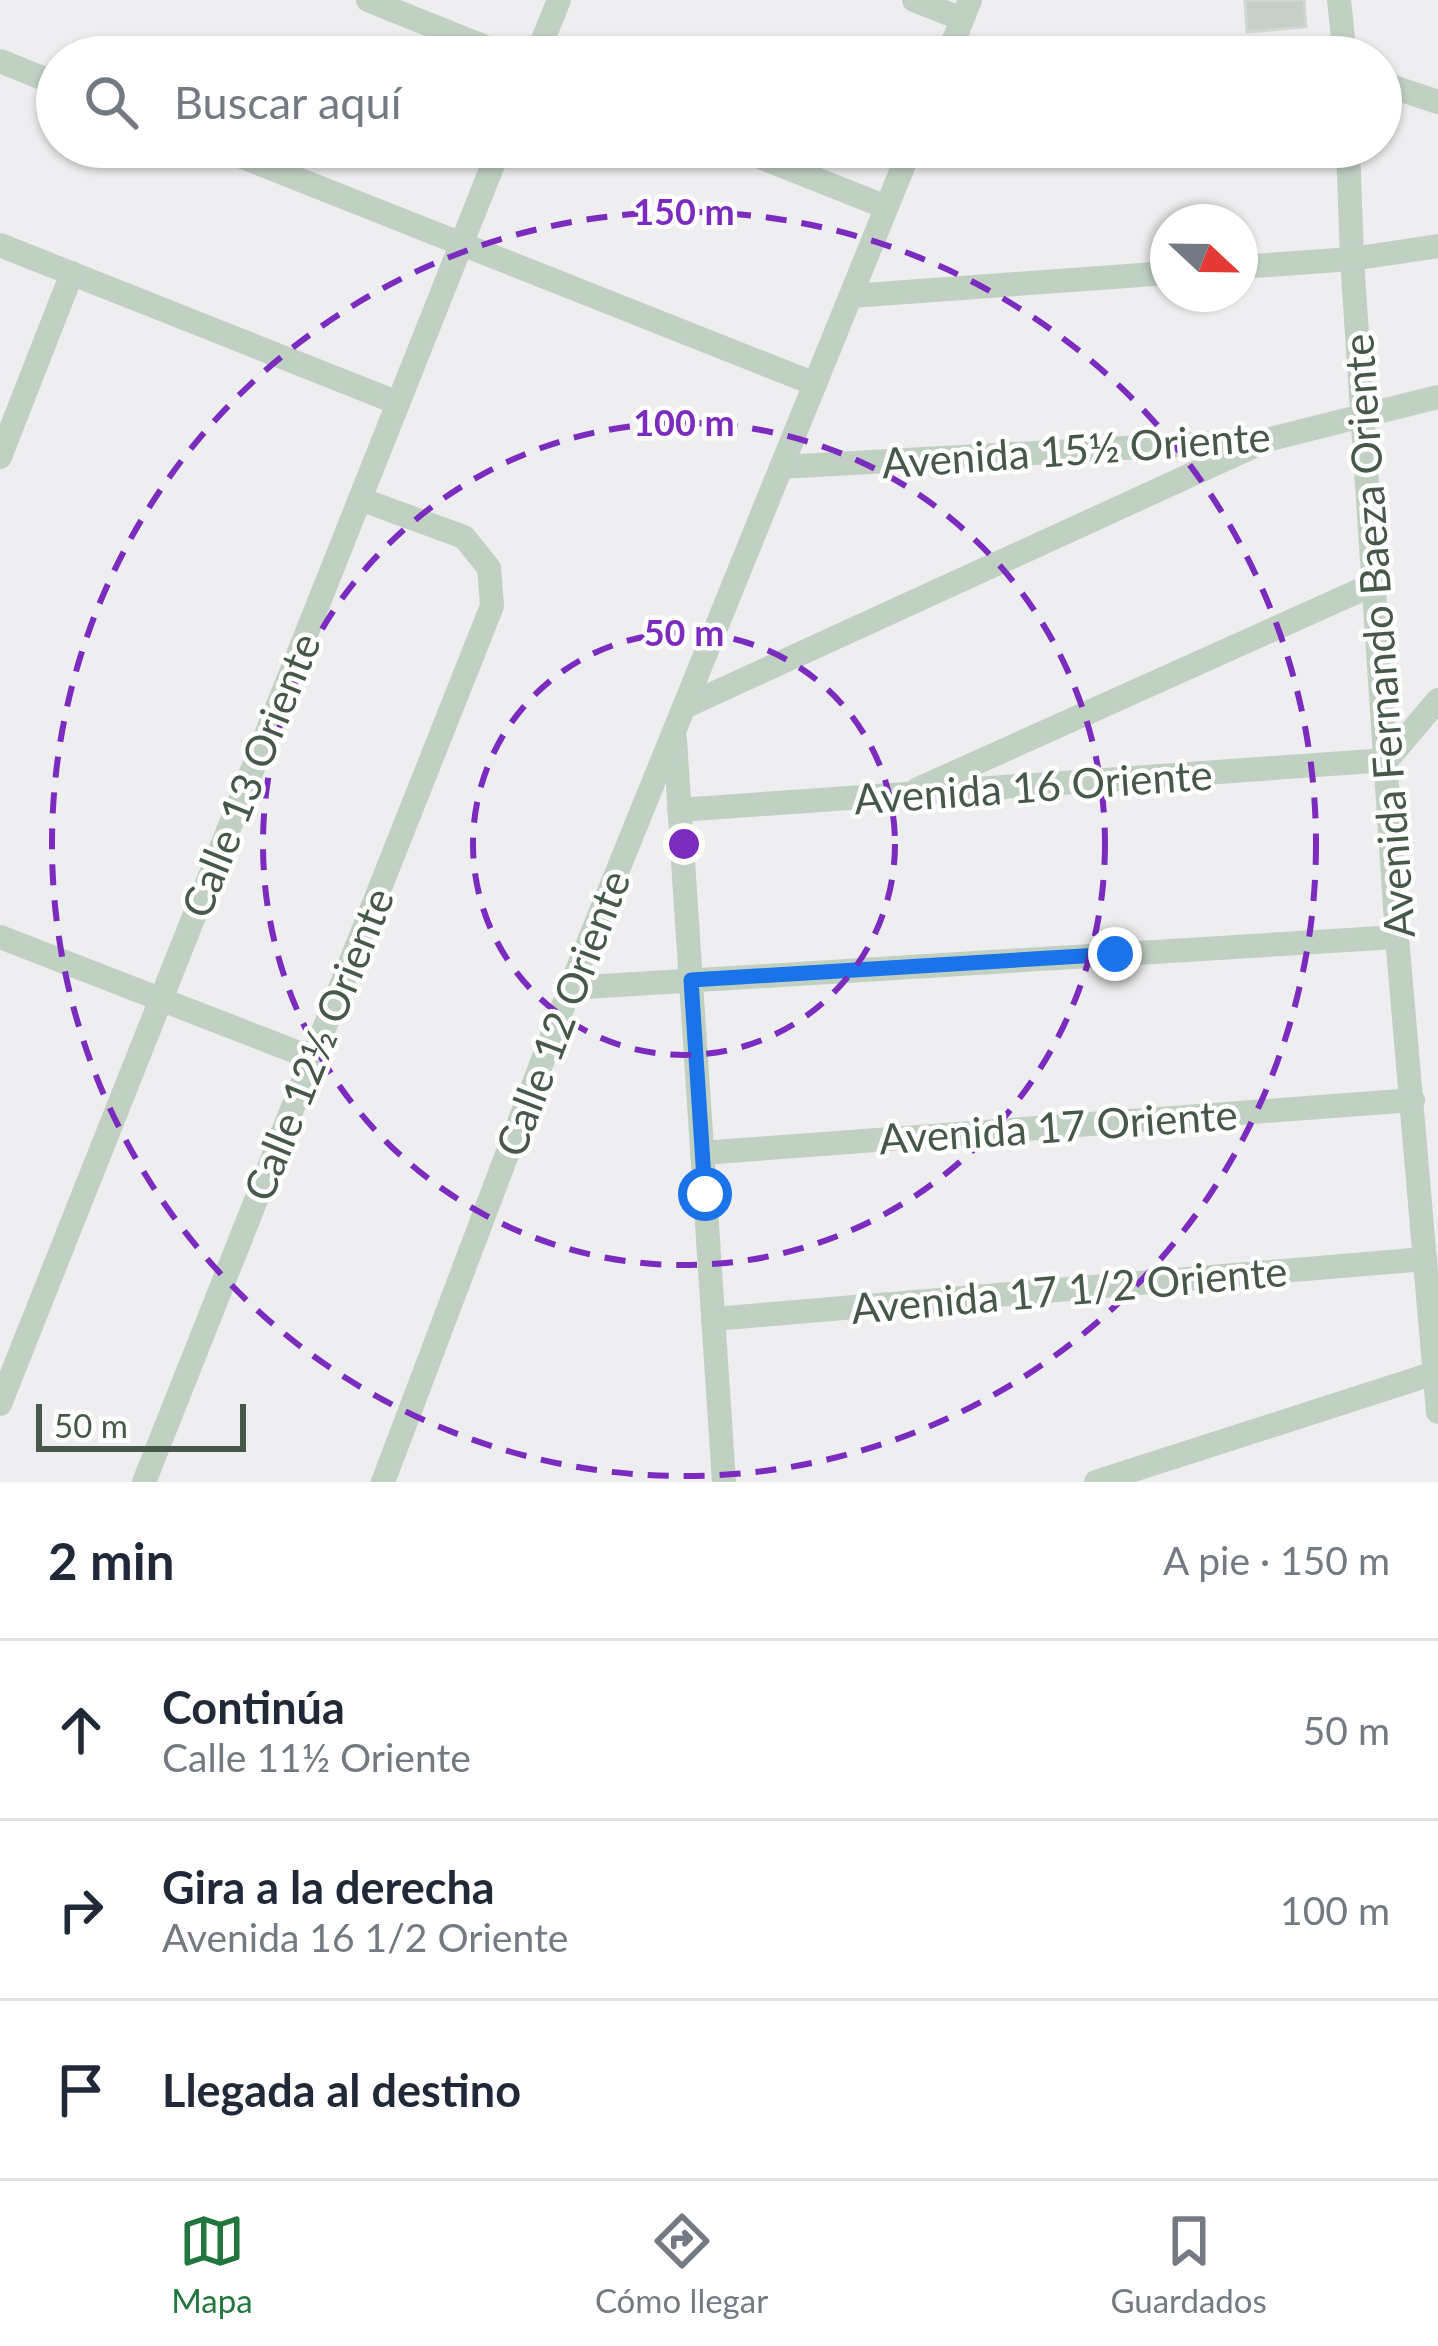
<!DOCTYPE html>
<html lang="es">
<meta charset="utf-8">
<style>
body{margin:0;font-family:Lato,sans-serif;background:#f2f2f3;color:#1f2937}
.compass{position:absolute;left:1150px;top:204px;width:108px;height:108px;border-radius:50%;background:#fff;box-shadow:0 3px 9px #0004;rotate:112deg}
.scale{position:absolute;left:36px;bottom:30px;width:210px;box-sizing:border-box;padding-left:12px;border:6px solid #465948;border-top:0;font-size:33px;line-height:42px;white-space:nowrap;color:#465948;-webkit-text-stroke:9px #fff;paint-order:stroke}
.stop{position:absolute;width:36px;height:36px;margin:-27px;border:9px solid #1a73e8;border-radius:50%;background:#fff}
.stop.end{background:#1a73e8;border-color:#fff;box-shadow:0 3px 12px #0008}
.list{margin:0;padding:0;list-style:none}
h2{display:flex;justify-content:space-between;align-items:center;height:156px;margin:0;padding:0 48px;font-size:51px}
h2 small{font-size:39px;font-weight:400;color:#747a83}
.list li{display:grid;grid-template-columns:78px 1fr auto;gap:36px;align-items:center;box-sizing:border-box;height:180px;padding:0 48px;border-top:3px solid #e0e1e3}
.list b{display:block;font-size:45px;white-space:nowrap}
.list p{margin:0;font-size:39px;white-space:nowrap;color:#747a83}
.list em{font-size:39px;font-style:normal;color:#747a83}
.icon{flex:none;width:66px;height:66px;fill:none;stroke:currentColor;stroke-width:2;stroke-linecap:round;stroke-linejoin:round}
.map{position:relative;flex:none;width:1438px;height:1482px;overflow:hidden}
.search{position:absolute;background:#fff;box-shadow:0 3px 9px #0004;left:36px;right:36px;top:36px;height:132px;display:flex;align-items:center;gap:30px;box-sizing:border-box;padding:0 42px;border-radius:66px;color:#747a83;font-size:45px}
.sheet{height:696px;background:#fff}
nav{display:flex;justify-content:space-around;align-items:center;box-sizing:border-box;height:168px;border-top:3px solid #e0e1e3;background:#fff;font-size:33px;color:#747a83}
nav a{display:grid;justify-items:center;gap:6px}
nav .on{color:#20763d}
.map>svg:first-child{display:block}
</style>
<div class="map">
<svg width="1438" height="1482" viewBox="0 0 1438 1482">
<rect width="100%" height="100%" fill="#eeedef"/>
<path fill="#c7cfc9" stroke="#d1d8d3" stroke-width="3" d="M1245 0H1304L1306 27 1247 32Z"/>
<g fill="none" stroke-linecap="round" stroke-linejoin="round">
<g stroke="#c0d1c2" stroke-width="24">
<path d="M368 0 510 57"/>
<path d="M914 0 962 19"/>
<path d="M1339 0 1345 57"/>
<path d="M536 57 559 0"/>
<path d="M947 57 970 0"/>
<path d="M0 61 57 84"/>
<path d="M1381 83 1438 102"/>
<path d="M217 147 815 384"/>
<path d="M735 147 886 207"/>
<path d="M1348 147 1352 259 1397 937 1438 1412"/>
<path d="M0 245 398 403"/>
<path d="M1240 267 1352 259 1438 246"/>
<path d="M851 296 1168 273"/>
<path d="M0 457 72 273"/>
<path d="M781 467 1267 440 1438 397"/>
<path d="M684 707 1254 446"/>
<path d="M675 740 724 1482"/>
<path d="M918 789 1374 584"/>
<path d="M679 810 1387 760 1438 700"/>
<path d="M0 937 312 1058"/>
<path d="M570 988 1397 937"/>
<path d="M702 1153 1413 1100"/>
<path d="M713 1319 1425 1259"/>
<path d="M0 1404 500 147"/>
<path d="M144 1482 492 606 489 568 464 537 360 499"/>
<path d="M383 1482 570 988 911 147"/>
<path d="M1096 1482 1438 1372"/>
</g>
</g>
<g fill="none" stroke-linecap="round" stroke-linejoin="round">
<path stroke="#1a73e8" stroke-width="15" d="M705 1194 691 980 1115 954"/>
</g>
<g fill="none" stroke="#7b2cbf" stroke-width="6" stroke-dasharray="21 15">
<circle cx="684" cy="844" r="211"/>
<circle cx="684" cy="844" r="421"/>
<circle cx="684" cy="844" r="632"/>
</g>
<g text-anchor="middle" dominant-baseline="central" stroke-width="9" stroke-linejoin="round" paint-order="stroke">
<g font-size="42" fill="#465948" stroke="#fff">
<text transform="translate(1076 449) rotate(-4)">Avenida 15½ Oriente</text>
<text transform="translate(1378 636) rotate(-94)">Avenida Fernando Baeza Oriente</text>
<text transform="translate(250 775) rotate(-68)">Calle 13 Oriente</text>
<text transform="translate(1033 786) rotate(-4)">Avenida 16 Oriente</text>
<text transform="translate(562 1013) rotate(-69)">Calle 12 Oriente</text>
<text transform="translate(318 1044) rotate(-68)">Calle 12½ Oriente</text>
<text transform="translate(1058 1126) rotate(-4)">Avenida 17 Oriente</text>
<text transform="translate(1069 1289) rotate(-5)">Avenida 17 1/2 Oriente</text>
</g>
</g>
<circle cx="684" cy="844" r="18" fill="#7b2cbf" stroke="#fff" stroke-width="6"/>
<g font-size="36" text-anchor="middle" font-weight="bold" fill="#7b2cbf" stroke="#fff" stroke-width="9" stroke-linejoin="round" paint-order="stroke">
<text x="684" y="225">150 m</text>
<text x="684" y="436">100 m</text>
<text x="684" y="646">50 m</text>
</g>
</svg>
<svg class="compass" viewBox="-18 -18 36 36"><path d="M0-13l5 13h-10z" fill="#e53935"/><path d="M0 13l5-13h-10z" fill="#747a83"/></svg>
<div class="scale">50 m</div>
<div class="stop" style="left:705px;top:1194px"></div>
<div class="stop end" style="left:1115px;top:954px"></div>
<div class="search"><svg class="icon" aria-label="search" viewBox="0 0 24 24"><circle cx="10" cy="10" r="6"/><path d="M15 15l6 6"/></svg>Buscar aquí</div>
</div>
<section class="sheet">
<h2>2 min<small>A pie · 150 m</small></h2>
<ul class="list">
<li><svg class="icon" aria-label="ahead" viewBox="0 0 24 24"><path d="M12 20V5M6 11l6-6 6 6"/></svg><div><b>Continúa</b><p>Calle 11½ Oriente</p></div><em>50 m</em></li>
<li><svg class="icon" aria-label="right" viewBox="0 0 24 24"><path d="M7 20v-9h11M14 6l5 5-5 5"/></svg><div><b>Gira a la derecha</b><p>Avenida 16 1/2 Oriente</p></div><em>100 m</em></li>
<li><svg class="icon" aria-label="arrive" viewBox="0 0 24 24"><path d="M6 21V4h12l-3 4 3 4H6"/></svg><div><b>Llegada al destino</b></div></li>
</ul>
</section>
<nav>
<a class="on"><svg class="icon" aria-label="map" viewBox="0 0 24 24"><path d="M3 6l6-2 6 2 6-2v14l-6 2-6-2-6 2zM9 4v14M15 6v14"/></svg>Mapa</a>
<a><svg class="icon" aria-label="directions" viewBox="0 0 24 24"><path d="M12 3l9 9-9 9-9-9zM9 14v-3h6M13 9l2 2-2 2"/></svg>Cómo llegar</a>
<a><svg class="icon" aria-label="saved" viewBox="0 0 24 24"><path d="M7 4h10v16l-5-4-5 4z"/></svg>Guardados</a>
</nav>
